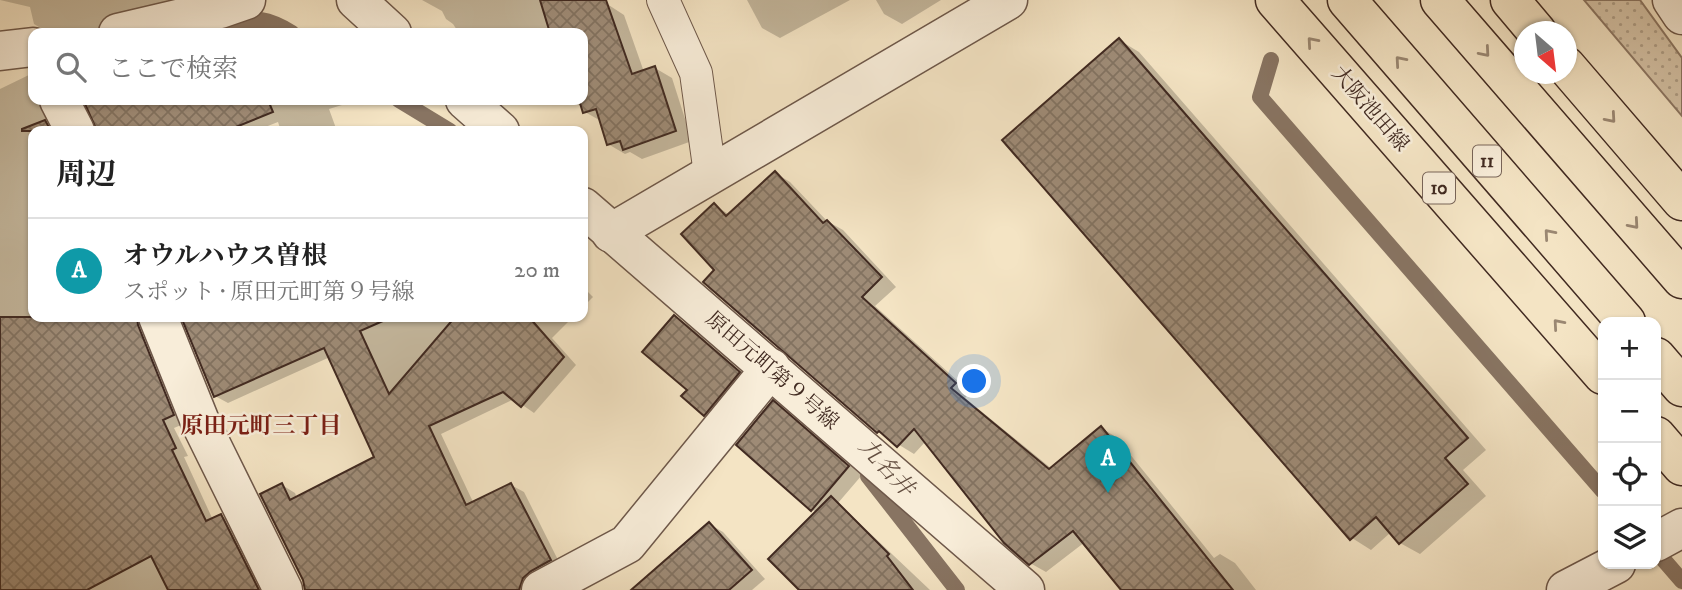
<!DOCTYPE html>
<html lang="ja">
<meta charset="utf-8">
<style>
body{margin:0;font-family:"IM FELL DW Pica","Noto Serif JP",serif;background:#f6f6f6;color:#222}
.controls{position:absolute;right:21px;bottom:21px;display:grid;overflow:hidden;border-radius:14px;box-shadow:0 2px 5px #0004}
.controls button{width:63px;height:63px;display:grid;place-items:center;padding:0;border:0;border-bottom:2px solid #e0e0e0;background:#fff;color:#222;font:35px sans-serif}
.compass{position:absolute;left:1514px;top:21px;width:63px;height:63px;border-radius:50%;background:#fff;box-shadow:0 2px 5px #0004;rotate:152deg}
.you{position:absolute;left:975px;top:382px;width:24px;height:24px;margin:-18px;border:5px solid #fff;border-radius:50%;background:#1a73e8;box-shadow:0 0 0 10px #1a73e833}
.badge{display:grid;place-items:center;width:46px;height:46px;border-radius:50%;background:#7c3aed;color:#fff;font-size:23px;font-weight:700}
.pin{position:absolute;translate:-50% -58px;filter:drop-shadow(0 2px 4px #0008)}
.pin::after{content:'';position:absolute;top:37px;width:24px;height:21px;background:inherit;clip-path:polygon(0 0,100% 0,50% 100%)}
.list{margin:0;padding:0;list-style:none}
h2{display:flex;justify-content:space-between;align-items:center;height:91px;margin:0;padding:0 28px;font-size:30px}
h2 small{font-size:23px;font-weight:400;color:#767676}
.list li{display:grid;grid-template-columns:46px 1fr auto;gap:21px;align-items:center;box-sizing:border-box;height:105px;padding:0 28px;border-top:2px solid #e0e0e0}
.list b{display:block;font-size:26px;white-space:nowrap}
.list p{margin:0;font-size:23px;white-space:nowrap;color:#767676}
.list em{font-size:23px;font-style:normal;color:#767676}
.icon{flex:none;width:38px;height:38px;fill:none;stroke:currentColor;stroke-width:2;stroke-linecap:round;stroke-linejoin:round}
.map{position:relative;flex:none;width:1682px;height:590px;overflow:hidden}
.search{position:absolute;background:#fff;box-shadow:0 2px 5px #0004;left:28px;top:28px;width:560px;height:77px;display:flex;align-items:center;gap:18px;box-sizing:border-box;padding:0 24px;border-radius:14px;color:#767676;font-size:26px}
.panel{position:absolute;background:#fff;box-shadow:0 2px 5px #0004;left:28px;top:126px;width:560px;height:196px;border-radius:14px}
.map>svg:first-child{display:block}
</style>
<div class="map">
<svg width="1682" height="590" viewBox="0 0 1682 590">
<defs>
<pattern id="park-dots" width="8" height="8" patternUnits="userSpaceOnUse" patternTransform="scale(1.75)"><rect width="8" height="8" fill="#d6c4a8"/><path d="M2 2h.1M6 6h.1" fill="none" stroke="#af9f88" stroke-width="1.8" stroke-linecap="round"/></pattern>
<pattern id="building-cross-hatch" width="8" height="8" patternUnits="userSpaceOnUse" patternTransform="scale(1.75)"><rect width="8" height="8" fill="#9e8b76"/><path d="M0 0l8 8M0 8l8-8" fill="none" stroke="#827260"/></pattern>
</defs>
<rect width="100%" height="100%" fill="#f4e4c4"/>
<filter id="stains"><feTurbulence type="fractalNoise" baseFrequency=".00286" numOctaves="4"/><feColorMatrix values="0 0 0 0 .2 0 0 0 0 .09 0 0 0 0 .02 0 0 0 .5 -.17"/></filter>
<radialGradient id="worn" r=".72"><stop offset=".6" stop-color="#630" stop-opacity="0"/><stop offset="1" stop-color="#630" stop-opacity=".3"/></radialGradient>
<path fill="url(#park-dots)" stroke="#8c7764" stroke-width="2" d="M1584 0H1640L1682 58V116Z"/>
<g fill="#0003">
<path d="M0 0H204L110 33 47 32 34 24 30 7Z"/>
<path d="M422 0H601L624 15 644 72 655 68 672 78 692 141 642 159 630 152 625 154 608 144 601 121 585 112 583 107 571 100H583V33H459L453 24 446 19 442 11Z"/>
<path d="M747 0H850L780 38 762 28Z"/>
<path d="M876 0H941L902 24 884 14Z"/>
<path d="M1119 40 1139 52 1486 450 1463 470 1486 496 1420 554 1400 543 1390 533 1371 550 1352 538Z"/>
<path d="M33 73V100H52L58 131H33V317H151L186 423 174 428 188 456 184 457 213 520 221 516 234 523 267 590H0V89Z"/>
<path d="M85 100H340L342 105 329 109 337 131H281L278 122 255 131H99L96 121Z"/>
<path d="M775 173 790 182 827 221 843 230 896 287 875 306 970 392 965 398 1052 469 1101 428 1116 437 1214 558 1220 554 1235 563 1256 590H1124L1085 542 1046 572 1030 563 926 441 914 454 878 432 714 205 730 215Z"/>
<path d="M583 287 593 297 583 307Z"/>
<path d="M183 317H573L552 338 576 365 534 413 514 399 441 434 474 504 511 485 524 492 562 568 534 590H306L282 485 295 493 297 498 377 457 330 357 228 403 215 396Z"/>
<path d="M675 317 689 325 752 381 718 422 705 414Z"/>
<path d="M773 403 787 411 862 475 838 503 930 590H801L817 512 812 510Z"/>
<path d="M709 524 723 532 765 579 752 590H633Z"/>
</g>
<g fill="none" stroke-linecap="round" stroke-linejoin="round">
<g stroke="#887462" stroke-width="16">
<path d="M229 24C257 17 267 18 292 33"/>
<path d="M1271 60 1260 97 1603 491"/>
<path d="M399 100 450 131"/>
<path d="M868 476 957 590"/>
<path d="M1656 551 1682 581"/>
</g>
</g>
<g fill="url(#building-cross-hatch)" stroke="#412a21" stroke-width="2">
<path d="M540 0H606L632 74 655 66 676 131 623 150 620 141 607 145 596 109 583 113 579 100H583V33H550Z"/>
<path d="M1119 38 1468 438 1445 458 1468 484 1399 544 1376 517 1350 540 1002 140Z"/>
<path d="M95 100H268L273 112 226 131H97L85 104Z"/>
<path d="M45 120 51 131H22V129Z"/>
<path d="M775 171 823 223 827 220 882 277 862 297 956 383 951 388 1049 469 1101 426 1233 590H1121L1073 531 1029 565 1004 543 914 429 897 447 879 431 877 433 703 282 714 270 681 234 714 203 726 216Z"/>
<path d="M674 315 740 372 704 416 681 396 687 390 642 352Z"/>
<path d="M0 317H137L138 325 174 415 163 420 176 448 172 450 206 521 221 514 259 590H168L151 556 87 590H0Z"/>
<path d="M181 317H392L360 331 389 394 455 317H529L564 357 521 407 503 392 429 426 466 505 511 483 551 560 531 571 523 578 519 590H305L303 580 260 494 282 483 290 500 374 457 324 348 214 397Z"/>
<path d="M773 400 849 466 811 511 736 445Z"/>
<path d="M831 496 889 554 887 556 913 590H799L768 559Z"/>
<path d="M709 522 752 570 729 590H631Z"/>
</g>
<g fill="none" stroke-linecap="round" stroke-linejoin="round">
<defs>
<path id="service" d="M663 0 696 73 710 174"/>
<g id="minor">
<path d="M356 0 392 33"/>
<path d="M118 33 220 9 246 0"/>
<path d="M0 51 33 47"/>
<path d="M59 100 75 131"/>
<path d="M465 100 500 131"/>
<path d="M583 207 1025 590"/>
<path d="M611 233 1008 0"/>
<path d="M158 317 201 424 283 590"/>
<path d="M1656 542 1682 528"/>
<path d="M541 590 627 544 771 368"/>
<path d="M1566 590 1616 564"/>
</g>
<path id="tertiary" d="M1672 0 1682 15"/>
<g id="primary">
<path d="M1275 0 1603 375"/>
<path d="M1510 0 1537 32"/>
<path d="M1566 66 1682 201"/>
<path d="M1656 436 1682 466"/>
</g>
<g id="motorway">
<path d="M1347 0 1626 322"/>
<path d="M1440 0 1682 279"/>
<path d="M1656 357 1682 387"/>
</g>
</defs>
<use href="#service" stroke="#6e584a" stroke-width="34"/>
<use href="#minor" stroke="#6e584a" stroke-width="41"/>
<use href="#tertiary" stroke="#6e584a" stroke-width="41"/>
<use href="#primary" stroke="#412a21" stroke-width="41"/>
<use href="#motorway" stroke="#412a21" stroke-width="41"/>
<use href="#service" stroke="#f8edd9" stroke-width="32"/>
<use href="#minor" stroke="#f8edd9" stroke-width="38"/>
<use href="#tertiary" stroke="#f8edd9" stroke-width="38"/>
<use href="#primary" stroke="#f4e4c4" stroke-width="38"/>
<use href="#motorway" stroke="#f4e4c4" stroke-width="38"/>
</g>
<defs><path id="oneway-chevron" d="M-2-3.5L2.5 0L-2 3.5" fill="none" stroke-width="1.6" stroke-linecap="round" stroke-linejoin="round" transform="scale(1.75)"/></defs>
<g stroke="#9a8772">
<use href="#oneway-chevron" transform="translate(1312 42) rotate(-131)"/>
<use href="#oneway-chevron" transform="translate(1485 52) rotate(49)"/>
<use href="#oneway-chevron" transform="translate(1400 61) rotate(-131)"/>
<use href="#oneway-chevron" transform="translate(1611 118) rotate(49)"/>
<use href="#oneway-chevron" transform="translate(1634 224) rotate(49)"/>
<use href="#oneway-chevron" transform="translate(1549 234) rotate(-131)"/>
<use href="#oneway-chevron" transform="translate(1558 324) rotate(-131)"/>
</g>
<g text-anchor="middle" dominant-baseline="central" stroke-width="5" stroke-linejoin="round" paint-order="stroke">
<g fill="#f8edd9" stroke="#786458" stroke-width="2">
<rect x="1473" y="145.5" width="28" height="31" rx="5"/>
<rect x="1423" y="172.5" width="32" height="31" rx="5"/>
</g>
<g font-size="19" font-weight="bold" fill="#412a21">
<text x="1487" y="161">11</text>
<text x="1439" y="188">10</text>
</g>
<g font-size="21" fill="#412a21" stroke="#f8edd9">
<text transform="translate(1370 109) rotate(49)">大阪池田線</text>
<text transform="translate(772 371) rotate(41)">原田元町第９号線</text>
</g>
<g font-size="23" font-weight="bold" fill="#7a1f14" stroke="#f8edd9">
<text x="261" y="426">原田元町三丁目</text>
</g>
<g font-size="23" font-style="italic" fill="#644f41" stroke="#f8edd9">
<text transform="translate(886 468) rotate(47)">九名井</text>
</g>
</g>
<rect width="100%" height="100%" filter="url(#stains)"/>
<rect width="100%" height="100%" fill="url(#worn)"/>
</svg>
<div class="controls">
<button>+</button>
<button>−</button>
<button><svg class="icon" aria-label="locate" viewBox="0 0 24 24"><circle cx="12" cy="12" r="6"/><path d="M12 2v4M12 18v4M2 12h4M18 12h4"/></svg></button>
<button><svg class="icon" aria-label="layers" viewBox="0 0 24 24"><path d="M12 4l9 5-9 5-9-5zM3 14l9 5 9-5"/></svg></button>
</div>
<svg class="compass" viewBox="-18 -18 36 36"><path d="M0-13l5 13h-10z" fill="#e53935"/><path d="M0 13l5-13h-10z" fill="#767676"/></svg>
<div class="you"></div>
<div class="pin badge" style="left:1108px;top:493px;background:#0f9aa8">A</div>
<div class="search"><svg class="icon" aria-label="search" viewBox="0 0 24 24"><circle cx="10" cy="10" r="6"/><path d="M15 15l6 6"/></svg>ここで検索</div>
<section class="panel">
<h2>周辺<small></small></h2>
<ul class="list">
<li><span class="badge" style="background:#0f9aa8">A</span><div><b>オウルハウス曽根</b><p>スポット · 原田元町第９号線</p></div><em>20 m</em></li>
</ul>
</section>
</div>
